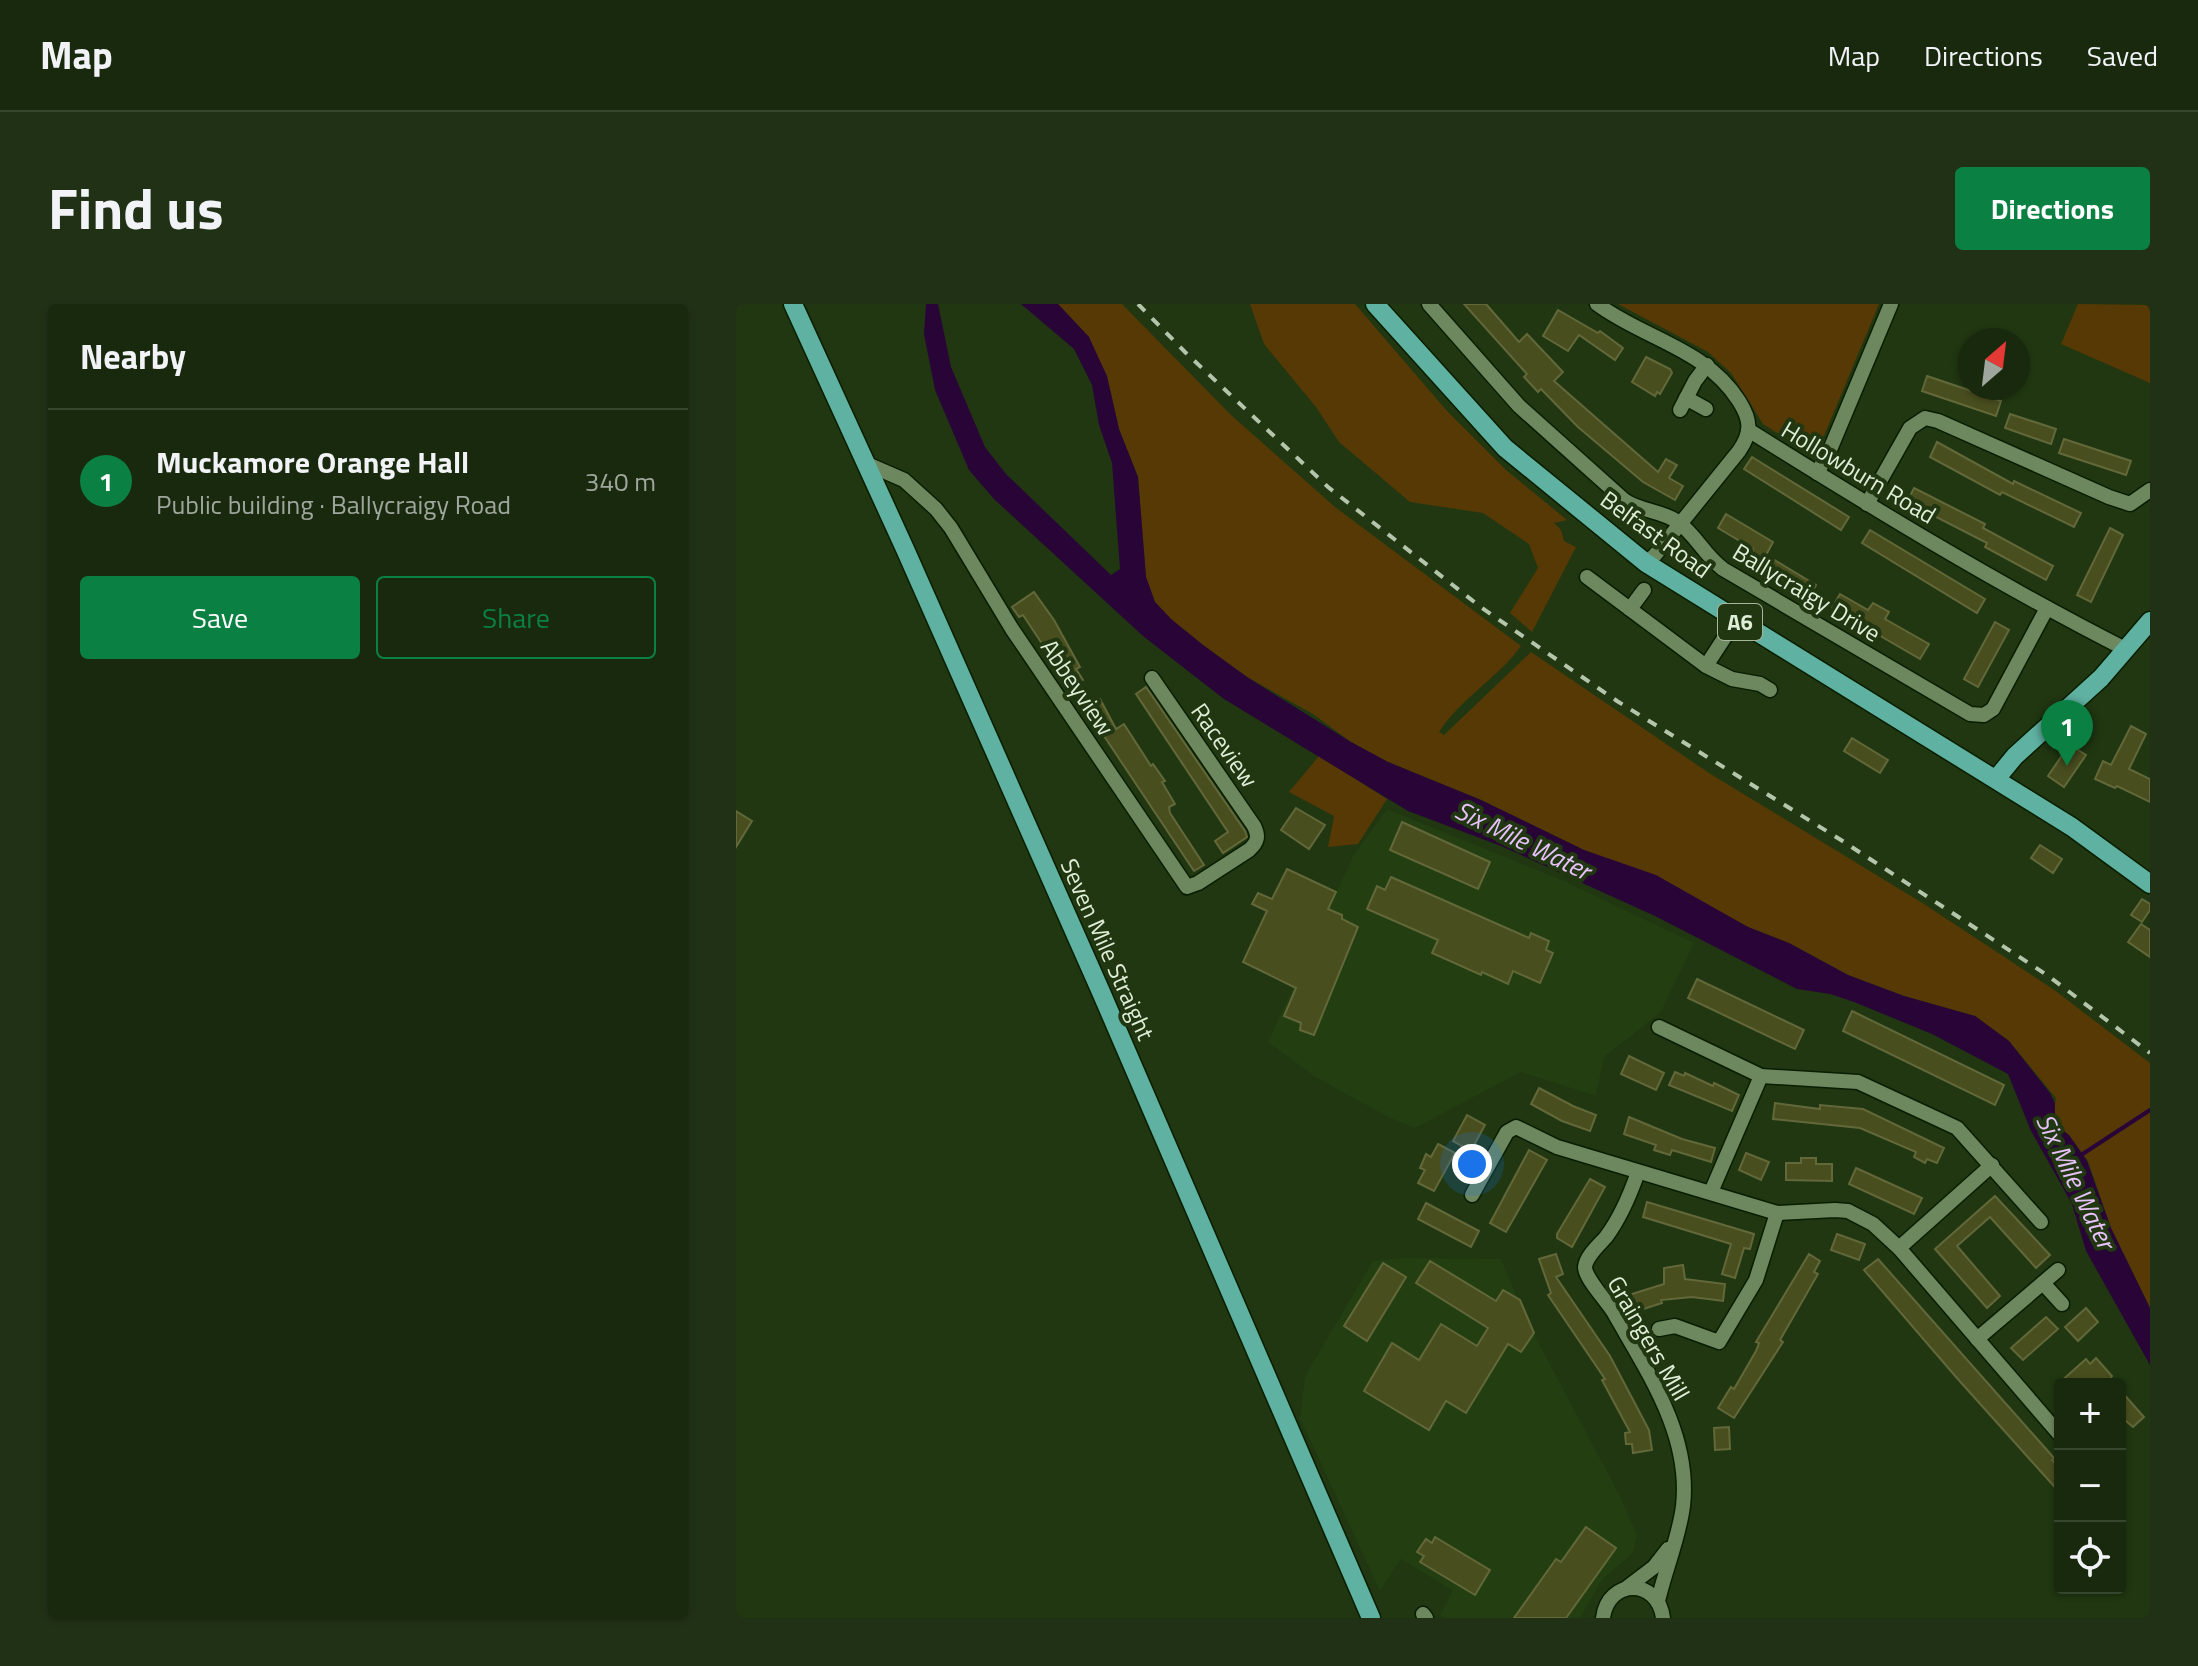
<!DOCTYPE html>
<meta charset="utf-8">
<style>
body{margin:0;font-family:"Titillium Web",sans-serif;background:#213116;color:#f1f3f6}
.controls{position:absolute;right:24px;bottom:24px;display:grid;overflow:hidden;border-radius:8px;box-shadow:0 2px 6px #0004}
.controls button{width:72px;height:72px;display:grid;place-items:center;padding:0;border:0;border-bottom:2px solid #36452e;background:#18290d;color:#f1f3f6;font:40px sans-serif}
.compass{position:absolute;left:1222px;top:24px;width:72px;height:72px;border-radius:50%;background:#18290d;box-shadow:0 2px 6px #0004;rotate:28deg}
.you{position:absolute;left:736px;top:860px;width:28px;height:28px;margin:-20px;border:6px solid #fff;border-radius:50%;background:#1a73e8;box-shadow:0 0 0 12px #1a73e833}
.badge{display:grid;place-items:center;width:52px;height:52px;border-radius:50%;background:#0b8043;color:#fff;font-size:26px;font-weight:700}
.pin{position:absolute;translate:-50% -66px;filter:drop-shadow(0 2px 4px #0008)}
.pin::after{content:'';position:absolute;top:42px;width:28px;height:24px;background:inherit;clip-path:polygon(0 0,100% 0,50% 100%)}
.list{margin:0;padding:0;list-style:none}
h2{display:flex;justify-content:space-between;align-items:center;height:104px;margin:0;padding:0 32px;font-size:34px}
h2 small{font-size:26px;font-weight:400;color:#9fa69d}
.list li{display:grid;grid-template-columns:52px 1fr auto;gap:24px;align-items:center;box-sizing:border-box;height:144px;padding:0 32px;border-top:2px solid #36452e}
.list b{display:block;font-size:30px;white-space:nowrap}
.list p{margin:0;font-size:26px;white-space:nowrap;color:#9fa69d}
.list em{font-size:26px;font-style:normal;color:#9fa69d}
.actions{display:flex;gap:16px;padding:24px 32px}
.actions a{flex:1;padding:18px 0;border:2px solid #0b8043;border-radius:8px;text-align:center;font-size:28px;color:#0b8043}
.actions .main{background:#0b8043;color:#fff}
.icon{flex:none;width:44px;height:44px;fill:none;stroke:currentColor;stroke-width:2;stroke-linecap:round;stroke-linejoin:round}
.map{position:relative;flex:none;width:1414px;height:1314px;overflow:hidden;border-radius:8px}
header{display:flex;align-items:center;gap:48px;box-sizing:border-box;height:112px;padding:0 40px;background:#18290d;border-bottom:2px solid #36452e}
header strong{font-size:38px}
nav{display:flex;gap:44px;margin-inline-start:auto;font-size:28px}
.intro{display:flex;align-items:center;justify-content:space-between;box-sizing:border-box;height:192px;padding:0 48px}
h1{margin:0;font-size:56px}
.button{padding:20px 36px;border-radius:8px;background:#0b8043;color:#fff;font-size:28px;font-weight:700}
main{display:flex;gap:48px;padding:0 48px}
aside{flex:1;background:#18290d;border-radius:8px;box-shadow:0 2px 6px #0004}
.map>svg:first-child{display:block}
</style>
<header>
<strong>Map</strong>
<nav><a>Map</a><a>Directions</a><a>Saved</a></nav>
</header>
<div class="intro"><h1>Find us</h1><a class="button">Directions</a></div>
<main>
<aside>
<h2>Nearby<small></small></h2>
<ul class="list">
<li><span class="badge">1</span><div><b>Muckamore Orange Hall</b><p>Public building · Ballycraigy Road</p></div><em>340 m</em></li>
</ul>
<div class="actions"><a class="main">Save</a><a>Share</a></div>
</aside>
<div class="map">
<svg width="1414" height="1314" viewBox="0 0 1414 1314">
<rect width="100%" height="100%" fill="#203711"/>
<g fill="#233e10">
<path d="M651 505 828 577 958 639 925 708 868 753 860 792 785 768 679 824 654 814 581 774 532 738 617 552Z"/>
<path d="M667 954 765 955 793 1021 883 1190 901 1231 897 1249 866 1276 844 1314H709L704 1311 717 1287 665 1255 644 1287 564 1114 569 1072 637 957Z"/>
</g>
<g fill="#573905">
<path d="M322 0H386L495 111 599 203 785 342C762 374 725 394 703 428L708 431 795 348 973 469 1188 600 1317 685 1414 759V1004L1375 924 1352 857 1333 831 1319 820 1317 810 1320 794 1273 737 1239 712 1168 692 1112 671 1053 639 1012 623 935 581 848 546 743 495 652 458 615 438 577 410 511 373 467 341 435 315 419 298 410 273 402 173 383 125 375 89 353 33Z"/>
<path d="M514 0H619L711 107 770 166 831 216 818 219 825 226 828 237 840 243 796 328 774 309 802 264 793 240 747 209 674 198 603 138 580 103 528 40Z"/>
<path d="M882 0H1143L1085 139 1077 147 1071 148 1027 120 995 69 972 48Z"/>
<path d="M1342 0 1414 1V79L1325 40Z"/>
<path d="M583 452 651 495 622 540 592 543 598 512 553 488Z"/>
</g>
<path fill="#290537" d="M190 0H202L215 63 249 143 270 170 375 271 384 265 376 159 363 121 356 81 338 45 285 0H322L353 33 371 72 383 125 402 173 410 273 419 298 435 315 467 341 511 373 615 438 652 458 745 496 848 546 920 571 1012 623 1053 639 1112 671 1168 692 1239 712 1273 737 1314 789 1319 799V820L1333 831 1351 857 1375 924 1414 1004V1061L1350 947 1336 900 1295 827 1272 770 1196 730 1118 698 1094 690 1061 685 919 612 765 542 672 507 488 395 407 332 258 195 233 166 199 86 188 30Z"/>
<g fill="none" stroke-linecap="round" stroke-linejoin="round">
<path stroke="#290537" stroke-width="4" d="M1342 853 1414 806"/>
</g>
<g fill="#494e1f" stroke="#626839" stroke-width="2">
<path d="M728 0H750L783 38 791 30 827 68 818 77 922 168 930 155 941 161 933 174 947 182 939 196 907 178 842 123 805 85 802 88 788 73 791 70Z"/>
<path d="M822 6 862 29 864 27 887 44 879 56 843 31 832 47 807 32Z"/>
<path d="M910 53 934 65 936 69 924 90 921 88 919 92 896 78Z"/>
<path d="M1191 72 1265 97 1260 112 1186 87Z"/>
<path d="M1274 110 1320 125 1315 140 1269 124Z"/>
<path d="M1328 135 1395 157 1390 171 1323 149Z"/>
<path d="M1201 138 1277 180 1278 177 1345 209 1338 223 1266 188 1264 191 1194 153Z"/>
<path d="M1016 153 1113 213 1105 226 1008 165Z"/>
<path d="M1178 184 1249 220 1247 224 1317 262 1310 276 1249 243 1251 239 1171 198Z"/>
<path d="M990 210 1037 238 1030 251 1080 281 1071 296 1009 258 1017 245 982 224Z"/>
<path d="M1374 224 1387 231 1355 298 1341 291Z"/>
<path d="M1134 226 1249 295 1241 309 1126 239Z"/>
<path d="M298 288 318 316 344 363 340 365 347 376 331 386 324 375 328 373 287 311 283 313 276 303Z"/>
<path d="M1104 290 1132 306 1137 299 1153 308 1149 315 1193 340 1184 355 1096 304Z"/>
<path d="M1259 318 1273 326 1242 383 1228 375Z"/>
<path d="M410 383 509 527 511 533 487 549 479 537 492 528 400 390Z"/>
<path d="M364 395 380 425 388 420 415 462 417 460 429 477 426 478 439 500 433 503 434 509 468 561 458 567 356 414 353 416 347 406Z"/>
<path d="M1395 422 1410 430 1393 465 1414 475V498L1381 482 1379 484 1359 475 1367 457 1375 461Z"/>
<path d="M1116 434 1152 456 1144 469 1108 447Z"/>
<path d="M1331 439 1350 451 1328 483 1312 472 1327 450 1325 449Z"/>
<path d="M560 504 589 521 573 545 545 526Z"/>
<path d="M0 507 16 517 0 543Z"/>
<path d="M666 518 754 558 742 585 654 546Z"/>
<path d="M1304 541 1326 555 1317 569 1295 554Z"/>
<path d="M551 565 600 588 592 605 606 611V615L622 623 578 731 564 726 565 719 548 712 560 684 507 658 531 607 516 600 522 589 536 595Z"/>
<path d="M655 573 793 634 795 629 813 637 810 646 817 649 804 679 777 667 772 680 746 668 745 671 696 649 702 636 631 605 641 582 649 586Z"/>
<path d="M1406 595 1414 600V606L1406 618 1395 611Z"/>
<path d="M1405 620 1414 626V653L1392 638Z"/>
<path d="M961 675 1068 726 1059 745 952 694Z"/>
<path d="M1116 707 1268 781 1259 801 1107 727Z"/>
<path d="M893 752 928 769 920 786 885 770Z"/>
<path d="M939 768 948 772 949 769 977 782 978 779 1003 791 996 807 933 781Z"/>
<path d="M803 784 837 802 860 811 854 827 826 817 795 800Z"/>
<path d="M1039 799 1084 805V801L1127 805 1208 844 1201 859 1191 855 1189 859 1178 853 1180 848 1124 824 1037 815Z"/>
<path d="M731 811 749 821 735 847 717 837Z"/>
<path d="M893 813 946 835 979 844 975 858 936 846 934 851 918 846 920 841 888 830Z"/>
<path d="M702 840 719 849 698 887 682 879 689 866 684 864 690 850 695 853Z"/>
<path d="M793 846 811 856 770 928 754 919Z"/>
<path d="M1010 849 1033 858 1025 876 1003 866Z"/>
<path d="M1065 854H1080V860H1096V877L1050 876V859H1065Z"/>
<path d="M1120 864 1186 894 1178 910 1113 880Z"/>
<path d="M854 875 869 883 836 943 821 934V930Z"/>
<path d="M1259 892 1314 951 1300 964 1254 913 1221 942 1264 992 1251 1004 1199 945Z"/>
<path d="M911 898 1018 930 1014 945 1008 944 999 974 986 970 995 940 907 913Z"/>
<path d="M690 899 743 927 735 943 682 915Z"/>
<path d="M1101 930 1129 940 1123 956 1095 946Z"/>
<path d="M820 950 827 970 820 973 874 1052 913 1126 916 1146 897 1149 896 1140H890L889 1129 894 1128 866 1076 869 1075 812 991 815 989 803 955Z"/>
<path d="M1073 950 1084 957 1078 968 1082 970 1044 1036 1047 1038 998 1114 982 1104 995 1083 998 1085 1020 1047 1023 1039 1020 1038Z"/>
<path d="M1142 955 1318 1154 1316 1156 1324 1164V1189L1220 1073 1128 966Z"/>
<path d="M694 957 760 997 767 986 784 996 798 1029 785 1048 772 1040 730 1109 710 1097 693 1126 628 1087 656 1039 683 1056 705 1020 741 1042 752 1024 680 979Z"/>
<path d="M647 959 670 973 631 1037 608 1022Z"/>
<path d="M947 961 949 975 989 980 987 997 956 993 925 996 926 999 898 1008 893 991 928 980V964Z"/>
<path d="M1350 1004 1362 1018 1342 1037 1329 1023Z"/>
<path d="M1310 1013 1322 1025 1287 1056 1275 1044Z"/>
<path d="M1360 1054 1376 1072 1374 1075 1379 1080H1322L1350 1055 1354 1060Z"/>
<path d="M1384 1086 1408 1113 1397 1123 1384 1112Z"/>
<path d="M993 1123 994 1145 979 1146 978 1124Z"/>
<path d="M850 1223 880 1244 830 1314H778L820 1255 825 1258Z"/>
<path d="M699 1233 754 1266 739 1291 684 1258 688 1252 681 1248 690 1235 696 1239Z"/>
</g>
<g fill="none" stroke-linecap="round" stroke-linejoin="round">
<defs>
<g id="minor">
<path d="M693 0 783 102 888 196C906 208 925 206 942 218 960 231 968 251 987 265L1234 410 1248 411 1257 405 1311 304"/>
<path d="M861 0C908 35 969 44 1003 97 1015 116 1016 128 1003 147L919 251 910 259"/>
<path d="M950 94 970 105"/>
<path d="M944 106 959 77 971 61"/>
<path d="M1014 127C1137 204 1261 280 1391 346"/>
<path d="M129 159 168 176 200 205 215 224 276 325 451 583 462 579 513 546C522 538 523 532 518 522L416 374"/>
<path d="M1081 169 1093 148 1155 0"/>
<path d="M1131 200 1174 124 1189 114 1202 117 1373 193 1394 200 1414 186"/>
<path d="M851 273 970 362 996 375 1024 380 1034 386"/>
<path d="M894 305 908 286"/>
<path d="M970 362 1000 316"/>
<path d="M923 723 1025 772 1122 778 1221 824 1305 918"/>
<path d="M902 868C894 891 885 913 870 933 863 941 850 952 849 963 849 975 872 998 878 1009 912 1069 955 1131 947 1202 943 1234 929 1266 922 1297"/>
<path d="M975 888 1025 772"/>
<path d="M736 891 771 828 780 823 821 843 1041 909 1099 906 1112 907 1137 920 1163 944 1324 1131"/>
<path d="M1163 944 1256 861"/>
<path d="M1307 979 1326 1000"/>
<path d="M923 1025 939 1022 983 1038 1020 976 1041 909"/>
<path d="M1241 1035 1322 966"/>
<path d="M889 1285 918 1263 932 1245"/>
<path d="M687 1310 690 1314"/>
<path d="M867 1314C872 1274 922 1274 927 1314"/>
</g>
<g id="major">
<path d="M57 0 169 245 365 688 635 1314"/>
<path d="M639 0 769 144 910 259 1336 523 1414 580"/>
<path d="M1260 475 1279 452 1365 374 1414 317"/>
</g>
</defs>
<use href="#minor" stroke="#091e00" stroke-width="17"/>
<use href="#major" stroke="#091e00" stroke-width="21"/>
<use href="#minor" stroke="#6d875e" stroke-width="14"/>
<use href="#major" stroke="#5fb1a1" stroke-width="18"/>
<path stroke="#b5c5ab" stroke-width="4" stroke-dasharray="10 10" stroke-linecap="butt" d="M402 0 449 48 592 183 746 304 881 397 1105 536 1311 671 1414 749"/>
</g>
<g text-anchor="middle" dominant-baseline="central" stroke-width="8" stroke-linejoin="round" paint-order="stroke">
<rect fill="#203711" stroke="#a6b79c" stroke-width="2" x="982" y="300" width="44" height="36" rx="6"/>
<g font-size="22" font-weight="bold" fill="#e0eed8">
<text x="1004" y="318">A6</text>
</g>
<g font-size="24" fill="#e0eed8" stroke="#203711">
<text transform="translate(1123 168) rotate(31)">Hollowburn Road</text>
<text transform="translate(920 230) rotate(36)">Belfast Road</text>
<text transform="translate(1071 288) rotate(31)">Ballycraigy Drive</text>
<text transform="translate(342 383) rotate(56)">Abbeyview</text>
<text transform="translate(489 441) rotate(55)">Raceview</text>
<text transform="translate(372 645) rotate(66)">Seven Mile Straight</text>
<text transform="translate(913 1034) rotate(60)">Graingers Mill</text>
</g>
<g font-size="26" font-style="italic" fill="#e8c2fb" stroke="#203711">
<text transform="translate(787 536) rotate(26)">Six Mile Water</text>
<text transform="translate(1340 877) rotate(64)">Six Mile Water</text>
</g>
</g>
</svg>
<div class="controls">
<button>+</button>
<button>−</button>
<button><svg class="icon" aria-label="locate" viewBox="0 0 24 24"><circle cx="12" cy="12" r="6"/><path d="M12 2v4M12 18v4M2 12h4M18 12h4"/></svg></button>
</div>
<svg class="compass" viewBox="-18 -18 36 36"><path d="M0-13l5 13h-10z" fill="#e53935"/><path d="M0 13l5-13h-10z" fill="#9fa69d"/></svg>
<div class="you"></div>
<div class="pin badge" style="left:1331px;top:462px">1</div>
</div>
</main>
